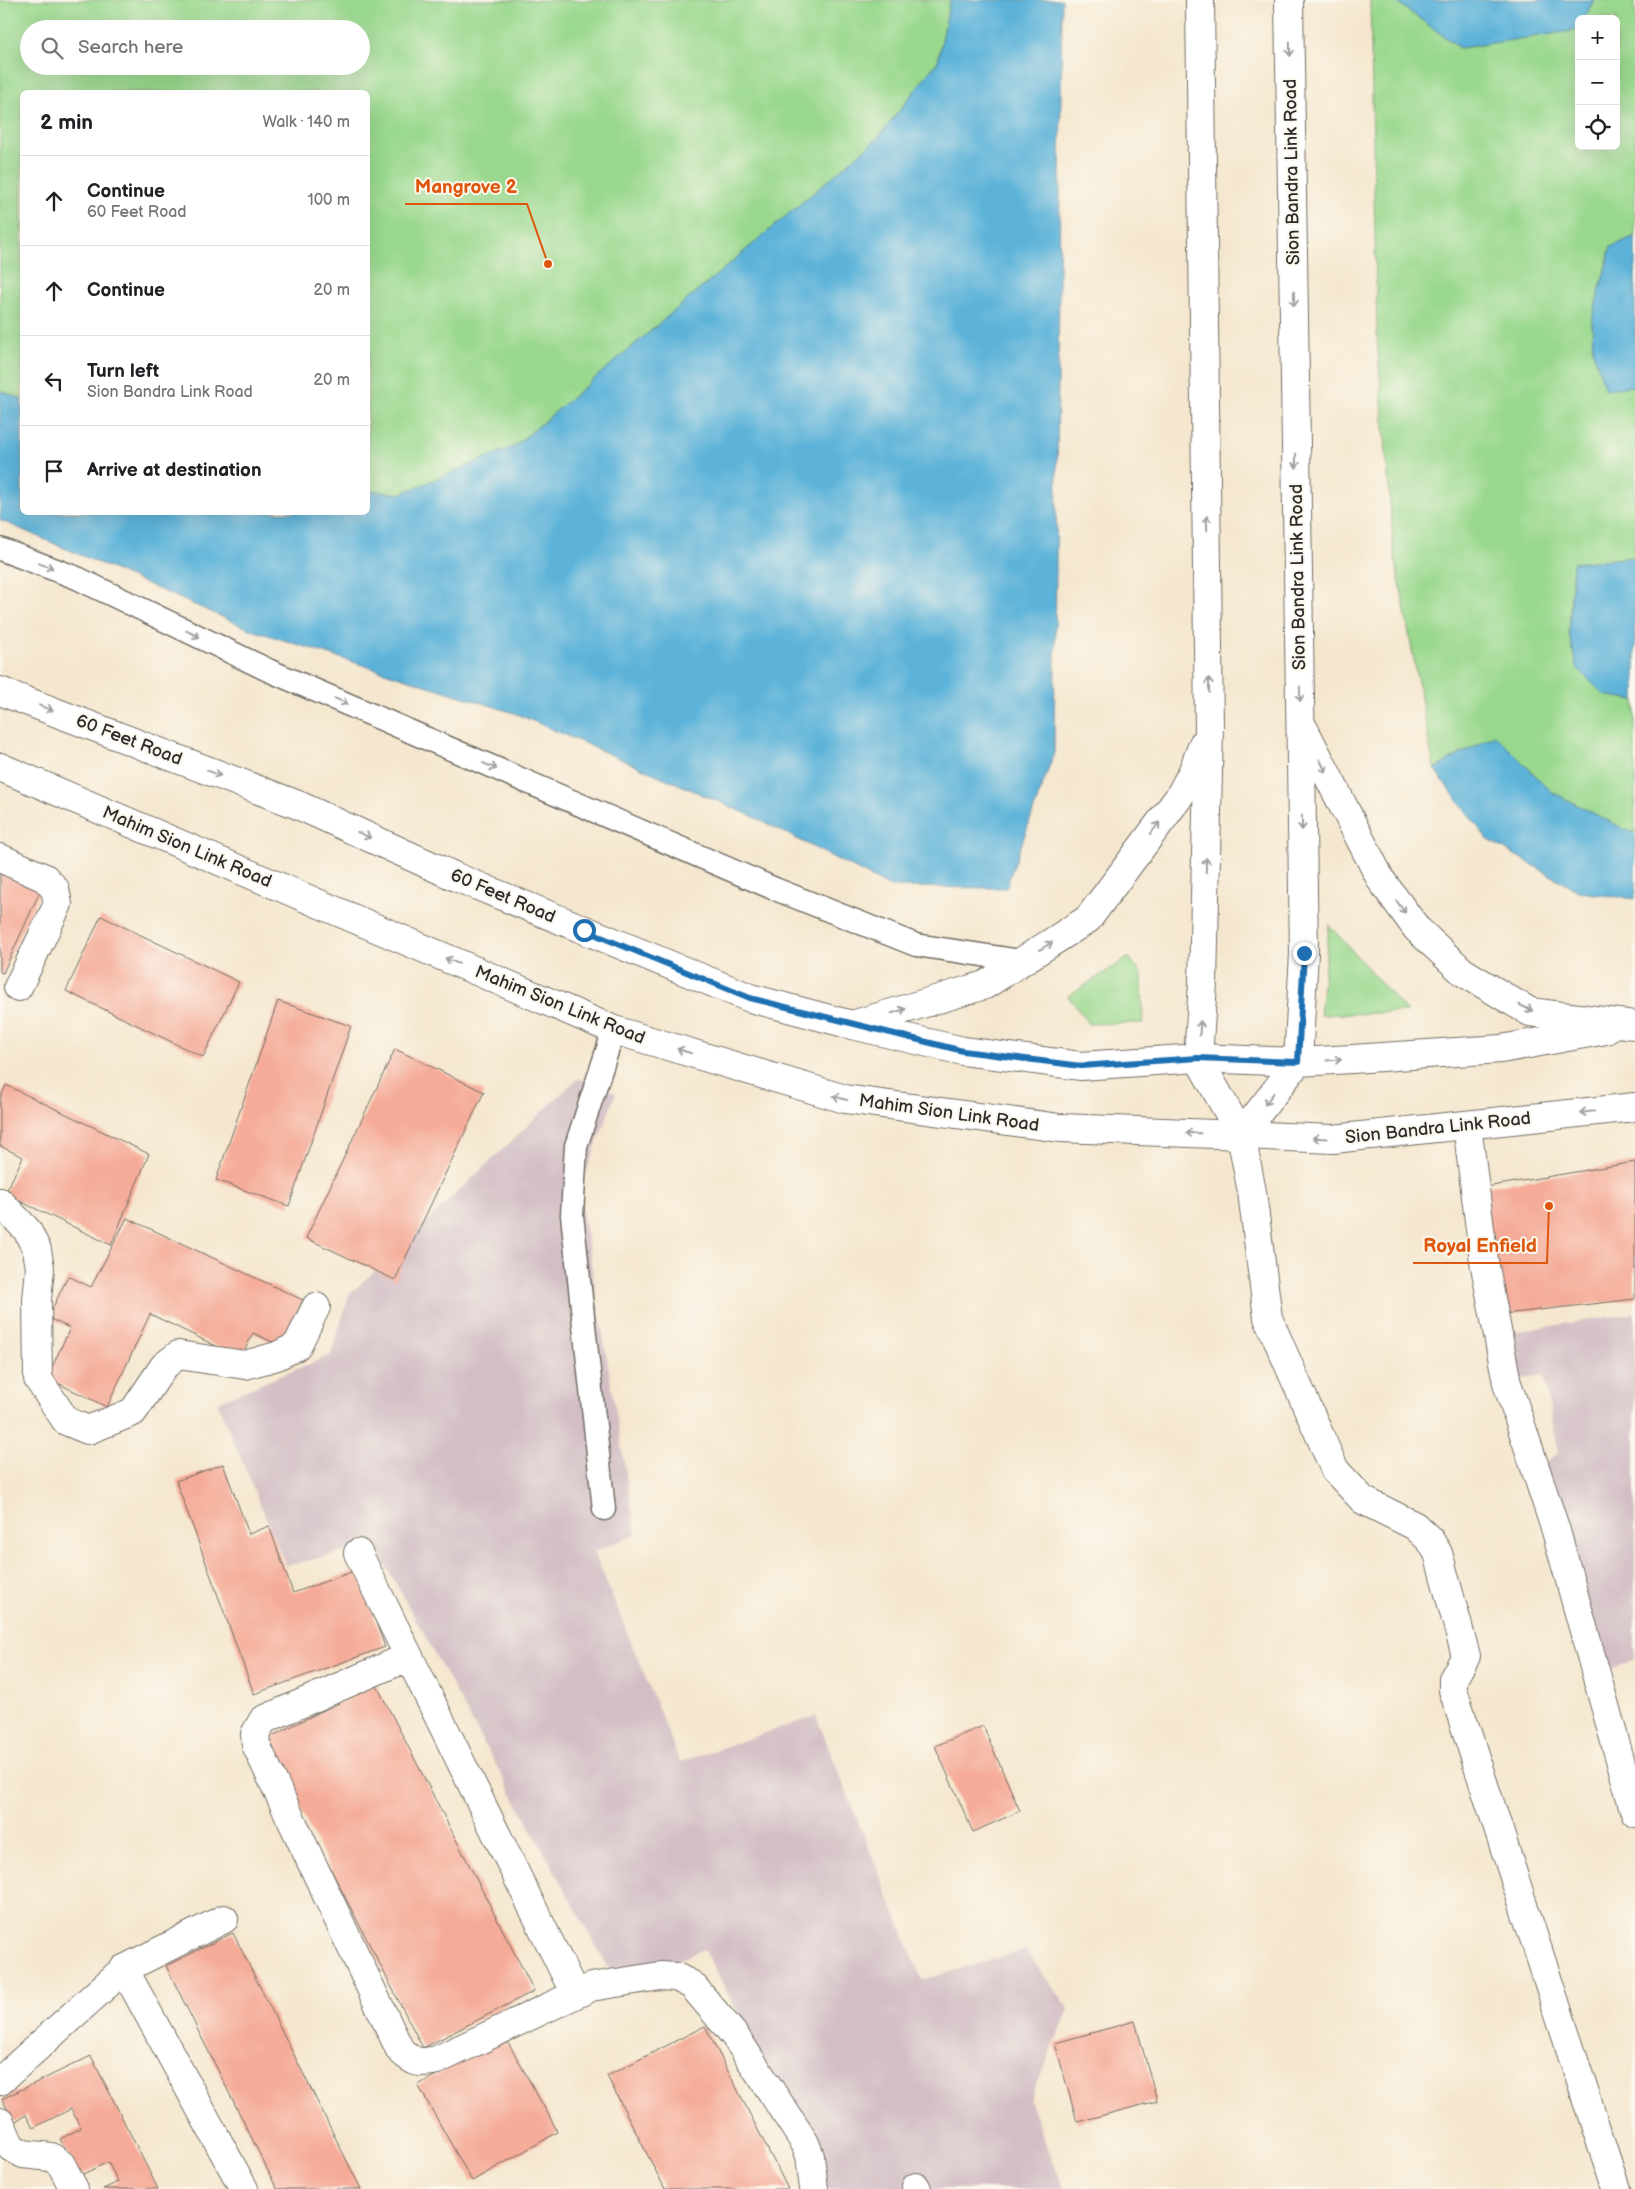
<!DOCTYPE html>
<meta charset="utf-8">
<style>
body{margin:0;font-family:"Balsamiq Sans",sans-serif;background:#f2f2f2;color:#202124}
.controls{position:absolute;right:15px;top:15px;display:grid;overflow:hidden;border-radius:8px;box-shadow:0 5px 20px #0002}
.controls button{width:45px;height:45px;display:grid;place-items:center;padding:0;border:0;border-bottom:1px solid #e0e0e0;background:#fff;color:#202124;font:25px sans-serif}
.stop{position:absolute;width:15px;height:15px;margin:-11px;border:4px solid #1f6fb2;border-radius:50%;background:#fff}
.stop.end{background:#1f6fb2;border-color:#fff;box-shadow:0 1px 5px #0008}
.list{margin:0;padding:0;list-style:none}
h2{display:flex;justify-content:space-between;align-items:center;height:65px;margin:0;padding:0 20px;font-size:21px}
h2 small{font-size:16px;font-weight:400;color:#757577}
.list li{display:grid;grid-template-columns:32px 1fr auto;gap:15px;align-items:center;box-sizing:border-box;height:90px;padding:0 20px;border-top:1px solid #e0e0e0}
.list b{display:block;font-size:19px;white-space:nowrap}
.list p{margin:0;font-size:16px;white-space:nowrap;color:#757577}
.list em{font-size:16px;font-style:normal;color:#757577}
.icon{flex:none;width:28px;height:28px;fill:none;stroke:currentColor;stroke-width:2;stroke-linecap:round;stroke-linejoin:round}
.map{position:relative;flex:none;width:1635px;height:2189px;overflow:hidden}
.search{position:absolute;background:#fff;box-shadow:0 5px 20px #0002;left:20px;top:20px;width:350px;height:55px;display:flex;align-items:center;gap:12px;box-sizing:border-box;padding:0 18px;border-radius:28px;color:#757577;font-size:19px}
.panel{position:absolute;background:#fff;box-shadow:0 5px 20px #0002;left:20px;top:90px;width:350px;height:425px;border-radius:8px}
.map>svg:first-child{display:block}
</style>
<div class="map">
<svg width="1635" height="2189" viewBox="0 0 1635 2189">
<rect width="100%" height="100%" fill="#fbf7ec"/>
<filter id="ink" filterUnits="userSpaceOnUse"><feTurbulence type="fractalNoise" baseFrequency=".02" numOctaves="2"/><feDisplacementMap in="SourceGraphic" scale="10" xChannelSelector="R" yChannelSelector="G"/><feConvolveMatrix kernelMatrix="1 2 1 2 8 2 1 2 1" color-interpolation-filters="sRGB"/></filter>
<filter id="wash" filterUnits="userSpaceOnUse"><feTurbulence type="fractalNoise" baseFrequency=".0096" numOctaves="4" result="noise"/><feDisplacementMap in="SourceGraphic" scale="20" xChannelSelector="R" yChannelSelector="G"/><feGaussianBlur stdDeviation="1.12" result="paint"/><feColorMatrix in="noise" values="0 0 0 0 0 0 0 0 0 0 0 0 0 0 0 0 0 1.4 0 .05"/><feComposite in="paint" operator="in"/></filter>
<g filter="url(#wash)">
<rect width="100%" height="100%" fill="#f5e7cf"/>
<g fill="#d2bec4">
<path d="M578 1078 616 1093 579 1191 636 1534 594 1552 680 1762 816 1716 922 1980 1026 1950 1069 2010 1029 2100 1064 2189H804L796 2122 704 1949 618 1986 374 1544 286 1566 217 1402 331 1355 349 1295Z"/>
<path d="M1635 1313V1659L1605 1672 1541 1464 1559 1453 1543 1375 1512 1381 1505 1333Z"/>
</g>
<g fill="#99d88d" stroke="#62825c" fill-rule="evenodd">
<path d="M0 0H950L938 61 878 138 515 446 400 494 368 490V92H22V399L0 391ZM29 29H361V66H29Z"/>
<path d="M1370 0H1394L1460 48 1579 29V146H1616V19H1584L1594 0H1635V236L1611 247 1592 319 1593 351 1605 388 1635 386V557L1573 563 1569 633 1577 668 1604 695 1635 700V832H1630L1552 792 1495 735 1434 769 1394 552 1377 339Z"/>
<path d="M1329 925 1407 1012 1320 1015Z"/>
<path d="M1129 957 1142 975 1143 1023 1089 1024 1068 996Z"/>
</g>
<g fill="#5cb2d9" stroke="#446e82">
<path d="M950 0H1062L1054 753 1006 888 891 887 754 817 517 714 252 630 0 520V391L22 399V512H368V490L400 494 515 446 878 138 938 61Z"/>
<path d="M1394 0H1594L1584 19H1579L1578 30 1460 48Z"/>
<path d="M1635 236V386L1605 389 1593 351 1592 319 1611 247Z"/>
<path d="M1635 557V700L1604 695 1577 668 1569 633 1573 563Z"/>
<path d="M1495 735 1552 792 1630 832H1635V899L1580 892 1487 839 1434 769Z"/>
</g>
<g id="blocks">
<g fill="#f5ab98">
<path d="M0 868 42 887 3 973 0 972Z"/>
<path d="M101 916 239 982 203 1057 66 991Z"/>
<path d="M278 1001 351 1026 289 1206 216 1180Z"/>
<path d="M395 1049 484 1092 395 1280 306 1238Z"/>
<path d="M6 1085 149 1154 111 1245 5 1194 23 1157 0 1146V1099Z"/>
<path d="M1635 1162V1299L1505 1314 1480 1188Z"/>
<path d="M127 1218 303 1300 281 1346 253 1333 241 1358 150 1314 107 1407 47 1378 70 1328 48 1318 68 1276 91 1287Z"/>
<path d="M223 1464 249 1534 269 1526 293 1593 357 1570 385 1647 254 1694 176 1481Z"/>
<path d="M376 1684 534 1991 423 2048 264 1740Z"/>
<path d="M983 1726 1020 1811 973 1832 935 1746Z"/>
<path d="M233 1933 361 2189H277L166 1966Z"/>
<path d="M1135 2021 1157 2101 1077 2122 1055 2043Z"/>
<path d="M705 2026 788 2189H665L607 2076Z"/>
<path d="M505 2037 558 2132 472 2181 418 2085Z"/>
<path d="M91 2056 158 2189H103L118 2182 108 2162 79 2176 60 2139 81 2128 71 2109 33 2128 26 2115 14 2122 2 2099Z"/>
</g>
</g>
</g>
<g filter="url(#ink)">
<use href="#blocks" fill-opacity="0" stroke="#726d64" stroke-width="1"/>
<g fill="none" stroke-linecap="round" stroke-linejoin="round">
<defs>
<g id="lane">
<path d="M0 549 77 578 268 670 775 889 916 945 1021 961"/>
<path d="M604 1509 572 1215 576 1146 614 1030"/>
</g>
<g id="street">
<path d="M0 858 45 878 55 889 58 904 18 987"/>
<path d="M1467 1125 1484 1261 1507 1383 1556 1531 1635 1813"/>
<path d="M1241 1135 1252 1192 1268 1318 1335 1470 1363 1500 1415 1526 1430 1540 1438 1553 1466 1656 1453 1679V1690L1616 2189"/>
<path d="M0 1202 27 1230 37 1250 40 1268 37 1300 38 1379 66 1421 88 1430 133 1412 164 1366 178 1355 245 1365 277 1356 297 1346 316 1307"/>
<path d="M358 1553 575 1994"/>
<path d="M408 1657 263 1720 255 1734 256 1745 400 2050C414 2063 418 2064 437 2060L591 1987 660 1976 676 1977 692 1985 735 2036 805 2143 810 2156 814 2189"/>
<path d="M124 1969 244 2189"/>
<path d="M0 2081 124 1969 224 1919"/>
<path d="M0 2122 11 2147 23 2154 51 2157 61 2164 74 2189"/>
<path d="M916 2187 917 2189"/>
</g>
<g id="secondary">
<path d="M0 691 298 805 456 877 750 998 852 1025 963 1051 1081 1066 1198 1058"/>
<path d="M0 767 614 1030 845 1099 1060 1128 1241 1135"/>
</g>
<g id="primary">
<path d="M1200 0 1209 728 1203 983 1198 1058 1241 1135"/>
<path d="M1304 729 1381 880 1417 929 1463 972 1530 1012 1634 1025"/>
<path d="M852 1025 985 985 1088 919 1179 797 1192 773 1203 744"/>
<path d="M1198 1058 1298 1062 1352 1059 1501 1049 1606 1030"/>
<path d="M1241 1135 1298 1062 1304 953 1289 0"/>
<path d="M1241 1135 1333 1139 1635 1107"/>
</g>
</defs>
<use href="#lane" stroke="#726d64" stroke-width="25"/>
<use href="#street" stroke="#726d64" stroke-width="30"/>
<use href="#secondary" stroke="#726d64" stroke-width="30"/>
<use href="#primary" stroke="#726d64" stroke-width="30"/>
<use href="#lane" stroke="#fff" stroke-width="22"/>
<use href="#street" stroke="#fff" stroke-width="28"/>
<use href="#secondary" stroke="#fff" stroke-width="28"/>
<use href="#primary" stroke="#fff" stroke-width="28"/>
</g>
<defs><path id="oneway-shaft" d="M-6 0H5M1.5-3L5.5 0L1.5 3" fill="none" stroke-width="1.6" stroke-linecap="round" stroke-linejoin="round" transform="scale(1.25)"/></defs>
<g stroke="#a0a0a0">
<use href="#oneway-shaft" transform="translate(1290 49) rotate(89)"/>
<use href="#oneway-shaft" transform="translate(1294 299) rotate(89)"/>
<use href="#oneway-shaft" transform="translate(1296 461) rotate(89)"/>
<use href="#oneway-shaft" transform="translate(1207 523) rotate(-91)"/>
<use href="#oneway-shaft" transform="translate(46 566) rotate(20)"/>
<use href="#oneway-shaft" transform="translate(193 634) rotate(26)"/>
<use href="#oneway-shaft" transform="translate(1209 685) rotate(-91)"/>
<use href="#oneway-shaft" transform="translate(1300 694) rotate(89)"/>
<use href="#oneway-shaft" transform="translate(341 701) rotate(23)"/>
<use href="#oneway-shaft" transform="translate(46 708) rotate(21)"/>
<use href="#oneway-shaft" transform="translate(490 766) rotate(23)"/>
<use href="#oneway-shaft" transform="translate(1323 766) rotate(63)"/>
<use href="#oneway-shaft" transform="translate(214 773) rotate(21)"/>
<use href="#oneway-shaft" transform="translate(1302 823) rotate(89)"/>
<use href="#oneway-shaft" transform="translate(1155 828) rotate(-53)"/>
<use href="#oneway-shaft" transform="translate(364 835) rotate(24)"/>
<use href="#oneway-shaft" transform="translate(1206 865) rotate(-89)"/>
<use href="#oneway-shaft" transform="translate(1401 907) rotate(54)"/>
<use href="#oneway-shaft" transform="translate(1046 946) rotate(-32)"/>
<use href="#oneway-shaft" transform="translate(452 961) rotate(-157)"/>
<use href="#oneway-shaft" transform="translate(1526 1008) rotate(26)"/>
<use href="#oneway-shaft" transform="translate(899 1011) rotate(-17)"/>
<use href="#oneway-shaft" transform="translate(1200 1028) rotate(-86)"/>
<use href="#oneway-shaft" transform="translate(684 1051) rotate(-163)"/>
<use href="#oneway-shaft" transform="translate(1334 1060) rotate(-3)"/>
<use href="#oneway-shaft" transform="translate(840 1098) rotate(-165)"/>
<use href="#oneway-shaft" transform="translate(1269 1099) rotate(127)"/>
<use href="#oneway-shaft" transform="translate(1587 1112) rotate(174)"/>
<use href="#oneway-shaft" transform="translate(1193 1133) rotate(-178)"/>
<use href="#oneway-shaft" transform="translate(1320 1138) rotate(-177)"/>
</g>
</g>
<g fill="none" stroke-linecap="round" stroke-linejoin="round" filter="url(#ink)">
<path stroke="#1f6fb2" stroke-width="6" d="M584 930 750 998 963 1051 1081 1066 1198 1058 1298 1062 1304 953"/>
</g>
<g text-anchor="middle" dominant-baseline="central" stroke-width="4" stroke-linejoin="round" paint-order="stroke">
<g font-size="18" fill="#2b2b2b" stroke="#fbf7ec">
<text transform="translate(1292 172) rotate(-91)">Sion Bandra Link Road</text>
<text transform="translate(1298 577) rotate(-91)">Sion Bandra Link Road</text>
<text transform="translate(129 740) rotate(21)">60 Feet Road</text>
<text transform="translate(187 847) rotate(23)">Mahim Sion Link Road</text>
<text transform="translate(503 896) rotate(23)">60 Feet Road</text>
<text transform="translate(560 1005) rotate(22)">Mahim Sion Link Road</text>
<text transform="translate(949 1113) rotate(8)">Mahim Sion Link Road</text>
<text transform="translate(1438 1128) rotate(-6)">Sion Bandra Link Road</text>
</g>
</g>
<path fill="none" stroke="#df570e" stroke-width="2" d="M548 264L527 204H405M1549 1206L1547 1263H1413"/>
<g fill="#df570e" stroke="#fbf7ec" stroke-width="2">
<circle cx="548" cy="264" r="5"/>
<circle cx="1549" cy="1206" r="5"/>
</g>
<g font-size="19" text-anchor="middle" font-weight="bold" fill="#df570e" stroke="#fbf7ec" stroke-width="4" stroke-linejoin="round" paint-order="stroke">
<text x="466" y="193">Mangrove 2</text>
<text x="1480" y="1252">Royal Enfield</text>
</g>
</svg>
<div class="controls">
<button>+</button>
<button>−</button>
<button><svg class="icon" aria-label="locate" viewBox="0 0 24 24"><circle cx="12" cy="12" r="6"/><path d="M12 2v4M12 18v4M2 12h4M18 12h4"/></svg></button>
</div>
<div class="stop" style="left:584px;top:930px"></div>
<div class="stop end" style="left:1304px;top:953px"></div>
<div class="search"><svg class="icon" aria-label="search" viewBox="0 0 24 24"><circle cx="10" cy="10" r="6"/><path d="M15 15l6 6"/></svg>Search here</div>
<section class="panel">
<h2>2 min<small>Walk · 140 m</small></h2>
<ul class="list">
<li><svg class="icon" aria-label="ahead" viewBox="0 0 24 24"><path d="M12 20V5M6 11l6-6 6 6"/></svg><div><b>Continue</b><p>60 Feet Road</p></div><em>100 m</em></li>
<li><svg class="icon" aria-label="ahead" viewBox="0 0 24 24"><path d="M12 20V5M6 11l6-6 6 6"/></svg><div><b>Continue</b></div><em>20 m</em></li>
<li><svg class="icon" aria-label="left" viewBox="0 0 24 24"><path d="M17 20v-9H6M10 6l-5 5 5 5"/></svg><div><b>Turn left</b><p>Sion Bandra Link Road</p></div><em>20 m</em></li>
<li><svg class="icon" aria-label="arrive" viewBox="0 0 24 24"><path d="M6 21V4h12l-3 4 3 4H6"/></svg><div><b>Arrive at destination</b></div></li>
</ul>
</section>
</div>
